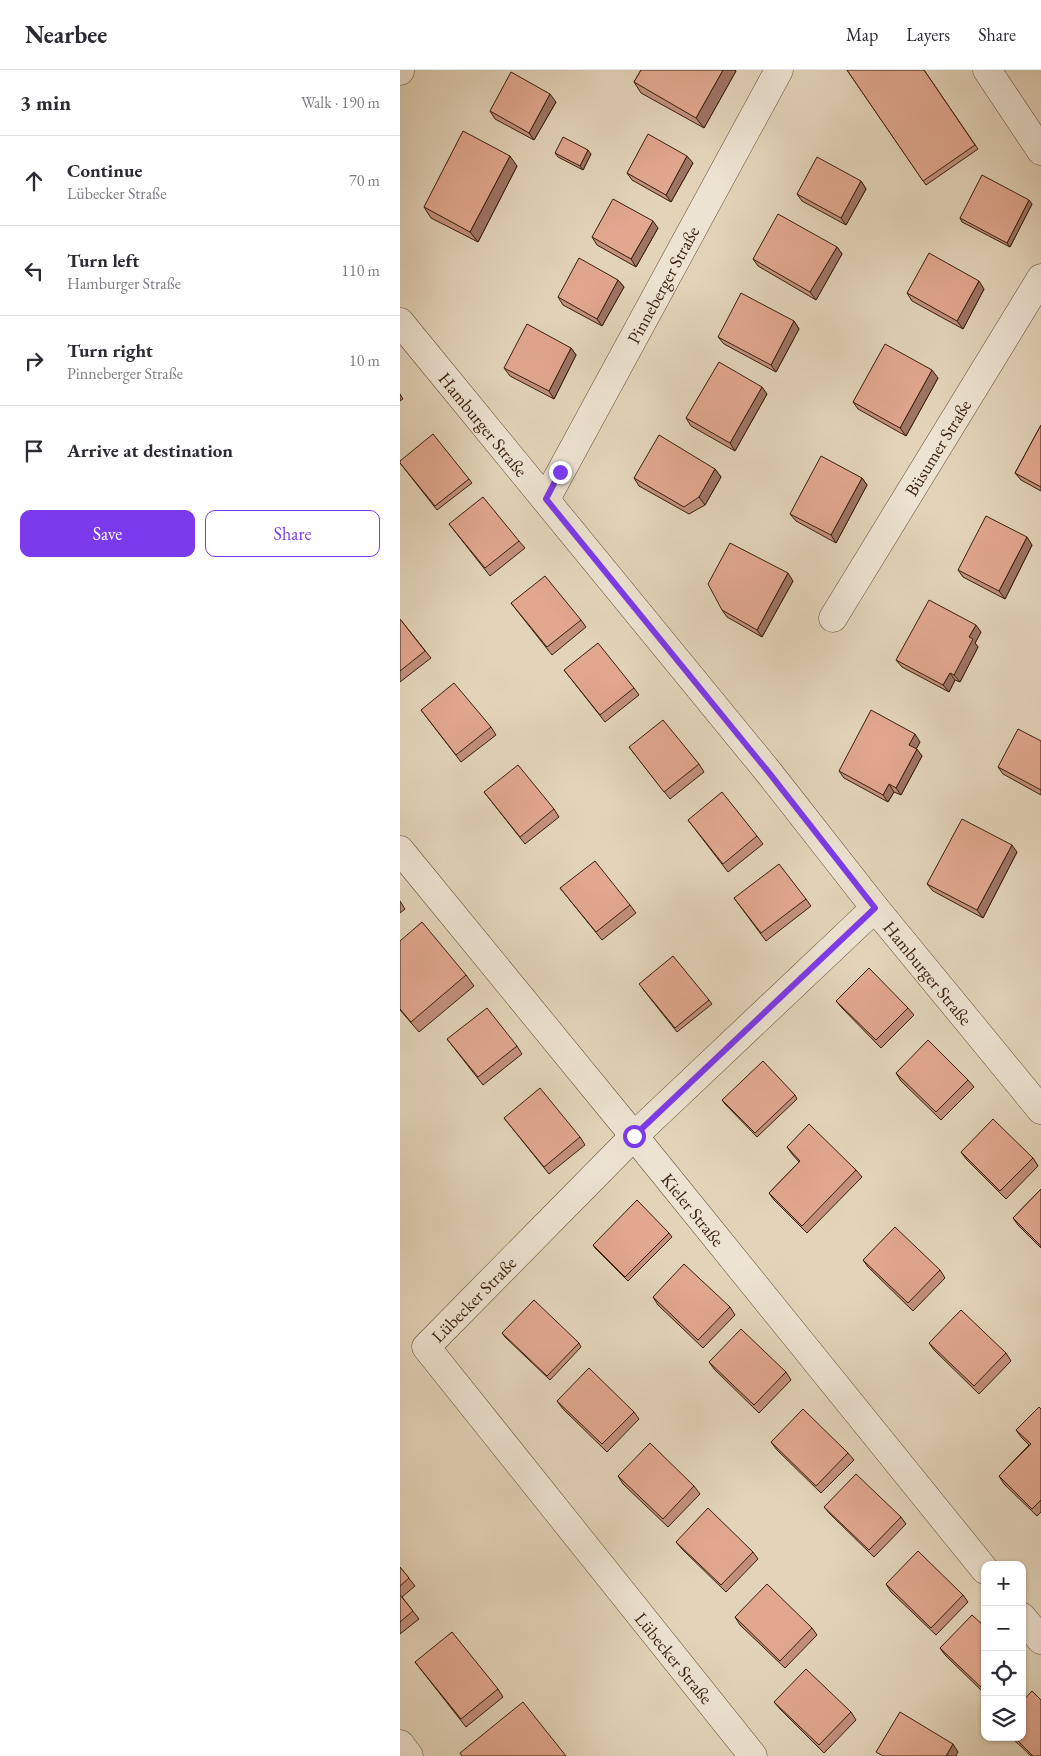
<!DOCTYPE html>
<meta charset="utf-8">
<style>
body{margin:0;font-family:"EB Garamond",serif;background:#f7f7f7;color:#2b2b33}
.controls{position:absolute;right:15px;bottom:15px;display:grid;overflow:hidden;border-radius:10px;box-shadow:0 1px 4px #0004}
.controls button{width:45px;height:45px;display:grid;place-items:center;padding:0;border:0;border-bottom:1px solid #e1e1e2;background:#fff;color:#2b2b33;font:25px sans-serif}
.stop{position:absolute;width:15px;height:15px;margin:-11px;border:4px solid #7c3aed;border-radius:50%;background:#fff}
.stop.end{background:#7c3aed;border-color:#fff;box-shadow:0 1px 5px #0008}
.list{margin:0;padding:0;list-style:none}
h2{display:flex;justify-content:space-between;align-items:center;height:65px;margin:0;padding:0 20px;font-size:21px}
h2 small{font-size:16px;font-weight:400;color:#7c7c81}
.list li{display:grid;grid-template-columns:32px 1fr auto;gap:15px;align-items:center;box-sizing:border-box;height:90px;padding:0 20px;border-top:1px solid #e1e1e2}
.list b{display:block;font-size:19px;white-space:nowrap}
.list p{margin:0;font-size:16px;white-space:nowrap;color:#7c7c81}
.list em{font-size:16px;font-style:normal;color:#7c7c81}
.actions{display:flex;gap:10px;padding:15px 20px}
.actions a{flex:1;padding:11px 0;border:1px solid #7c3aed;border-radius:10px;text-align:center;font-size:18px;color:#7c3aed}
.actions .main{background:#7c3aed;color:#fff}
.icon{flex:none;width:28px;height:28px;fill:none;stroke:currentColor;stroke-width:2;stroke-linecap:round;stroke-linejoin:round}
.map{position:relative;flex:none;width:641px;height:1686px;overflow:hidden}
header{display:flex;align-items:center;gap:30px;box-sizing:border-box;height:70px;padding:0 25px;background:#fff;border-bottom:1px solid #e1e1e2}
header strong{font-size:24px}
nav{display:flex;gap:28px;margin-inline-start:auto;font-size:18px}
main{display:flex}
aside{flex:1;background:#fff}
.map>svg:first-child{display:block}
</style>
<header>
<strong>Nearbee</strong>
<nav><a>Map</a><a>Layers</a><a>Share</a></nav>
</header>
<main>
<aside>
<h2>3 min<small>Walk · 190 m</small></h2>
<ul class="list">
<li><svg class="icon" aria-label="ahead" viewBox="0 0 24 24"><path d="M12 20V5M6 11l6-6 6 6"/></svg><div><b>Continue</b><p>Lübecker Straße</p></div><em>70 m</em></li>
<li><svg class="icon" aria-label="left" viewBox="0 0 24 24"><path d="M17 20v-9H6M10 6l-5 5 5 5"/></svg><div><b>Turn left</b><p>Hamburger Straße</p></div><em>110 m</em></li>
<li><svg class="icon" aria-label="right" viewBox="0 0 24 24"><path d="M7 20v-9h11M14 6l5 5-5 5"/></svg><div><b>Turn right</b><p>Pinneberger Straße</p></div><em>10 m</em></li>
<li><svg class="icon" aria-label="arrive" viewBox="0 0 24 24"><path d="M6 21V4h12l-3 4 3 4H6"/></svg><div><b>Arrive at destination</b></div></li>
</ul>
<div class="actions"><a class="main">Save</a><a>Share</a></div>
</aside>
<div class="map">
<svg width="641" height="1686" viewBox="0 0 641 1686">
<rect width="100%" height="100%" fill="#e3d4b9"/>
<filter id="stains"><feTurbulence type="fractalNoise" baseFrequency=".004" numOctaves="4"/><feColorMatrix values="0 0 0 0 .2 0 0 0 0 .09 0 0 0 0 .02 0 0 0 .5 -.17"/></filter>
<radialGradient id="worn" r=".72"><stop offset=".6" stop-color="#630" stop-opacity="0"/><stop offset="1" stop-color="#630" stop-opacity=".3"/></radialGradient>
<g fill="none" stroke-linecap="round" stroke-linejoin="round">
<defs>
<g id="minor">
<path d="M587 0 641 81"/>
<path d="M0 1V0"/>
<path id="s1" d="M0 252 370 704 475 838 641 1040"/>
<path id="s2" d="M146 429 379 0"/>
<path id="s3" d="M433 548 641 208"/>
<path id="s4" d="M0 780 234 1066 585 1500"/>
<path d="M622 1547 641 1570"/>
<path d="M0 1674 9 1686"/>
<path id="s5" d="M353 1686 26 1277 234 1066 475 838"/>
</g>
</defs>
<use href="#minor" stroke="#644c36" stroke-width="29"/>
<use href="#minor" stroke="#ede3d2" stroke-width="28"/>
</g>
<g fill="#c2907b" stroke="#3a1e0a">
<path d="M241 0H335L336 1 304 58 241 23 234 12Z"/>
<path d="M447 0H524L578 79 526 115Z"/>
<path d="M156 32 134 70 95 49 90 41Z"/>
<path d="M155 83 191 84 183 100 158 87Z"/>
<path d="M293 93 271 132 232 110 227 103Z"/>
<path d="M117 96 78 172 31 148 24 137Z"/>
<path d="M461 111 466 119 446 155 402 131 397 124Z"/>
<path d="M632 134 610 177 562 152 560 148Z"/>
<path d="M258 158 236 197 197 175 192 167Z"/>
<path d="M437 177 442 184 416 230 358 196 353 189Z"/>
<path d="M218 210 224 217 202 256 163 235 158 227Z"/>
<path d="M584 219 563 259 512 231 507 223Z"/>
<path d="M394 251 399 259 376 302 324 274 318 267Z"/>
<path d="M171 278 176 285 154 329 110 306 104 298Z"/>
<path d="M538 308 506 366 458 339 453 332Z"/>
<path d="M0 324 3 329 0 331Z"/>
<path d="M367 324 335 381 291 356 286 348Z"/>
<path d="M641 355V421L621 410 615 403Z"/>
<path d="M0 393 69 409 72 413 37 440Z"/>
<path d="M315 399 321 407 305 435 289 444 239 416 234 408Z"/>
<path d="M462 408 467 415 436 473 396 451 390 444Z"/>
<path d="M49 454 119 471 125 478 90 506Z"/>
<path d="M632 475 605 529 563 507 558 500Z"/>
<path d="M393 511 362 567 327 547 322 540Z"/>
<path d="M111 533 181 550 186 557 152 585Z"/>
<path d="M0 549 31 588 0 612Z"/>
<path d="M581 562 575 573 578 577 560 612 555 610 549 622 502 597 496 590Z"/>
<path d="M164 600 234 618 239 625 205 652Z"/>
<path d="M21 640 91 657 96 665 61 692Z"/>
<path d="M641 671V725L603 704 598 697Z"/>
<path d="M520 672 516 679 522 686 501 725 494 722 488 732 444 708 439 701Z"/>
<path d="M229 677 299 694 304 702 270 729Z"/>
<path d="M84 722 154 739 159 747 125 774Z"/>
<path d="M288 750 357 766 363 774 328 802Z"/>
<path d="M617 782 583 848 533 821 527 814Z"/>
<path d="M160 818 230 835 236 843 202 870Z"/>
<path d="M334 828 406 829 411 836 366 871Z"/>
<path d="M0 831 5 839 0 843Z"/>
<path d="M0 871 66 905 74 916 19 962 0 940Z"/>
<path d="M242 918 309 930 312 934 277 962Z"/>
<path d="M436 931 508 938 514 945 481 978 442 938Z"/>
<path d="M47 969 117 976 122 984 83 1015Z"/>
<path d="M496 1003 568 1010 574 1017 541 1050 501 1011Z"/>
<path d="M395 1025 397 1029 357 1067 325 1034 322 1030Z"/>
<path d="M104 1048 180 1067 185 1075 149 1104Z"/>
<path d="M387 1077 456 1100 462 1107 407 1163 374 1130 369 1123 399 1092 392 1084Z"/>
<path d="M561 1082 633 1088 638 1096 606 1129 566 1089Z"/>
<path d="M641 1119V1178L618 1155 613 1148Z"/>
<path d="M269 1163 272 1167 228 1211 195 1178 193 1175Z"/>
<path d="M463 1190 540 1200 545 1208 513 1241 468 1197Z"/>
<path d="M253 1227 330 1237 335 1245 303 1278 258 1235Z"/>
<path d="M102 1263 179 1273 181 1277 150 1310 105 1267Z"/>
<path d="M529 1273 606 1283 611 1291 579 1324 534 1280Z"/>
<path d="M309 1292 386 1302 391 1310 359 1343 314 1299Z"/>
<path d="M157 1331 234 1342 239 1349 207 1382 163 1339Z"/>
<path d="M641 1339V1442L637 1446 604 1414 599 1406 629 1375 622 1368 616 1360Z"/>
<path d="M371 1372 448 1383 454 1390 421 1423 377 1380Z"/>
<path d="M218 1406 294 1416 300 1424 268 1457 223 1414Z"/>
<path d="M424 1437 501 1447 506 1454 474 1487 430 1444Z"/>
<path d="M276 1472 353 1482 358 1489 326 1522 282 1479Z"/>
<path d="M0 1497 15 1516 2 1527 19 1549 0 1564Z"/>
<path d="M486 1514 563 1525 568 1532 536 1565 491 1522Z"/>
<path d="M335 1547 412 1558 417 1565 385 1598 340 1555Z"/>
<path d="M585 1557V1624L545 1585 540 1578Z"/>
<path d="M15 1592 98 1619 103 1627 66 1657Z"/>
<path d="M374 1632 451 1642 456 1650 424 1683 380 1639Z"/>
<path d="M611 1667H622L641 1686H631Z"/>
</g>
<g fill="#9e7564" stroke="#3a1e0a">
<path d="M323 0H335L336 1 304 58 296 48Z"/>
<path d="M150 24 156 32 134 70 129 63Z"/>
<path d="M188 80 191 84 183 100 180 96Z"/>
<path d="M110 86 117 96 78 172 70 162Z"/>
<path d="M287 86 293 93 271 132 266 125Z"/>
<path d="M461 111 466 119 446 155 441 148Z"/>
<path d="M629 130 632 134 610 177 607 173Z"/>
<path d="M253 151 258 158 236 197 231 189Z"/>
<path d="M437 177 442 184 416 230 410 222Z"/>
<path d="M218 210 224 217 202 256 197 249Z"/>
<path d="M579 211 584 219 563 259 557 251Z"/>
<path d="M394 251 399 259 376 302 371 295Z"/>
<path d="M171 278 176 285 154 329 149 321Z"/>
<path d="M532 300 538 308 506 366 500 358Z"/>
<path d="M362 317 367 324 335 381 330 373Z"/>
<path d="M315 399 321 407 305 435 299 427Z"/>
<path d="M462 408 467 415 436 473 431 465Z"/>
<path d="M627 467 632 475 605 529 599 521Z"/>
<path d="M388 503 393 511 362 567 357 560Z"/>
<path d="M576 555 581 562 575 573 578 577 560 612 554 605 569 567Z"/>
<path d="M550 603 555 610 549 622 543 615Z"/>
<path d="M515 664 520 672 514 683 509 675Z"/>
<path d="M517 679 522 686 501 725 496 718Z"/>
<path d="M489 714 494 722 488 732 483 725Z"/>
<path d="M612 775 617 782 583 848 577 840Z"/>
<path d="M553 1674 558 1682 556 1686H546Z"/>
</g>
<g fill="#e1a78f" stroke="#3a1e0a">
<path d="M241 0H323L296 48 234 12Z"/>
<path d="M447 0H524L575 75 523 111Z"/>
<path d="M111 2 150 24 129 63 90 41Z"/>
<path d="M63 61 110 86 70 162 24 137Z"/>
<path d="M248 64 287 86 266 125 227 103Z"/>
<path d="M163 67 188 80 180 96 155 83Z"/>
<path d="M417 87 461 111 441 148 397 124Z"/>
<path d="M582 105 629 130 607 173 560 148Z"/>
<path d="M213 129 253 151 231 189 192 167Z"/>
<path d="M378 144 437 177 410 222 353 189Z"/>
<path d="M529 183 579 211 557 251 507 223Z"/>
<path d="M179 188 218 210 197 249 158 227Z"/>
<path d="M341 223 394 251 371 295 318 267Z"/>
<path d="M127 254 171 278 149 321 104 298Z"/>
<path d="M485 274 532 300 500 358 453 332Z"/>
<path d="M319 292 362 317 330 373 286 348Z"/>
<path d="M641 355V417L615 403Z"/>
<path d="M33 364 69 409 35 436 0 393V391Z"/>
<path d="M259 365 315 399 299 427 284 437 234 408Z"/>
<path d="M421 386 462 408 431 465 390 444Z"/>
<path d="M83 427 119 471 85 498 49 454Z"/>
<path d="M586 446 627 467 599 521 558 500Z"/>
<path d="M330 473 388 503 357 560 322 540 308 514Z"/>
<path d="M145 506 181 550 147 577 111 533Z"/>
<path d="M529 530 576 555 569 567 573 569 554 605 550 603 543 615 496 590Z"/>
<path d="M0 549 25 581 0 601Z"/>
<path d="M198 573 234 618 200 645 164 600Z"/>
<path d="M54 613 91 657 56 685 21 640Z"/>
<path d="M471 640 515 664 509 675 517 679 496 718 489 714 483 725 439 701Z"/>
<path d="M263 650 299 694 264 722 229 677Z"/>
<path d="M618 659 641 671V720L598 697Z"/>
<path d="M118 695 154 739 120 767 84 722Z"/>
<path d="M322 722 357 766 323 794 288 750Z"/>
<path d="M562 749 612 775 577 840 527 814Z"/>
<path d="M195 791 230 835 196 862 160 818Z"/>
<path d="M379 794 406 829 361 863 334 828Z"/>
<path d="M22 852 66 905 11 952 0 939V871Z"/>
<path d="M273 886 309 930 275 958 239 914Z"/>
<path d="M469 898 508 938 476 970 436 931Z"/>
<path d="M87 938 117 976 78 1007 47 969Z"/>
<path d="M528 970 568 1010 536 1042 496 1003Z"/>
<path d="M363 991 395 1025 355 1063 322 1030Z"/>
<path d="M140 1018 180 1067 144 1097 104 1048Z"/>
<path d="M593 1049 633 1088 600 1121 561 1082Z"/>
<path d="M409 1054 456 1100 402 1156 369 1123 400 1091 387 1077Z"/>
<path d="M641 1119V1176L613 1148Z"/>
<path d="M237 1130 269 1163 225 1207 193 1175Z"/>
<path d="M495 1157 540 1200 508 1233 463 1190Z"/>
<path d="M284 1194 330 1237 298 1270 253 1227Z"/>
<path d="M134 1230 179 1273 147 1306 102 1263Z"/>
<path d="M561 1240 606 1283 574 1316 529 1273Z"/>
<path d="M341 1259 386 1302 354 1335 309 1292Z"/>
<path d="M189 1298 234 1342 202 1374 157 1331Z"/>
<path d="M639 1337 641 1339V1430L632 1439 599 1406 631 1374 616 1360Z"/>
<path d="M403 1339 448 1383 416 1416 371 1372Z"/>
<path d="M250 1373 294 1416 263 1449 218 1406Z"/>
<path d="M456 1404 501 1447 469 1480 424 1437Z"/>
<path d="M308 1438 353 1482 321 1515 276 1472Z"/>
<path d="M518 1481 563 1525 531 1558 486 1514Z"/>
<path d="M0 1497 9 1508 0 1516Z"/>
<path d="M367 1514 412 1558 380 1591 335 1547Z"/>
<path d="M0 1525 13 1541 0 1552Z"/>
<path d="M572 1545 585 1557V1621L540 1578Z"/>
<path d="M52 1562 98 1619 61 1649 15 1592Z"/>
<path d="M406 1599 451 1642 419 1675 374 1632Z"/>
<path d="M632 1621 641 1630V1686H633L614 1667H622V1632Z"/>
<path d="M123 1632 166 1686H62L60 1683Z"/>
<path d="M500 1642 553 1674 546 1686H483L476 1682Z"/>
</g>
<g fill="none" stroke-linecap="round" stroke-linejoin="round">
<path stroke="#7c3aed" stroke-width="6" d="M160 402 146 429 370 704 475 838 234 1066"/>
</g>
<g text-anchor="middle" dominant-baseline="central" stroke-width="4.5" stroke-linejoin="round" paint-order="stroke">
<g font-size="18" fill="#3a1e0a" stroke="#ede3d2">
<text stroke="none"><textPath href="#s2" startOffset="244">Pinneberger Straße</textPath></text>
<text stroke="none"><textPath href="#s1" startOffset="132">Hamburger Straße</textPath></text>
<text stroke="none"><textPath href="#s3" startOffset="200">Büsumer Straße</textPath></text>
<text stroke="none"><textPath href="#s1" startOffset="838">Hamburger Straße</textPath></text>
<text stroke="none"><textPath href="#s4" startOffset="464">Kieler Straße</textPath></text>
<text stroke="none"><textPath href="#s5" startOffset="591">Lübecker Straße</textPath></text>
<text transform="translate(274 1588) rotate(51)">Lübecker Straße</text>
</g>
</g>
<rect width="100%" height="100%" filter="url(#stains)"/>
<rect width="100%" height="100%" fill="url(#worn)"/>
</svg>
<div class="controls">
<button>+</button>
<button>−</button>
<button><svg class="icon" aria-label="locate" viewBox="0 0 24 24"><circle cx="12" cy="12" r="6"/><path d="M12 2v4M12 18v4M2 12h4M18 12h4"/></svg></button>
<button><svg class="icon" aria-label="layers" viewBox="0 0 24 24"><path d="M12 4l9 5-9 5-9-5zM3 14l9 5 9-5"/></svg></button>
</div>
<div class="stop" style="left:234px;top:1066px"></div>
<div class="stop end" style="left:160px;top:402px"></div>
</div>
</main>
